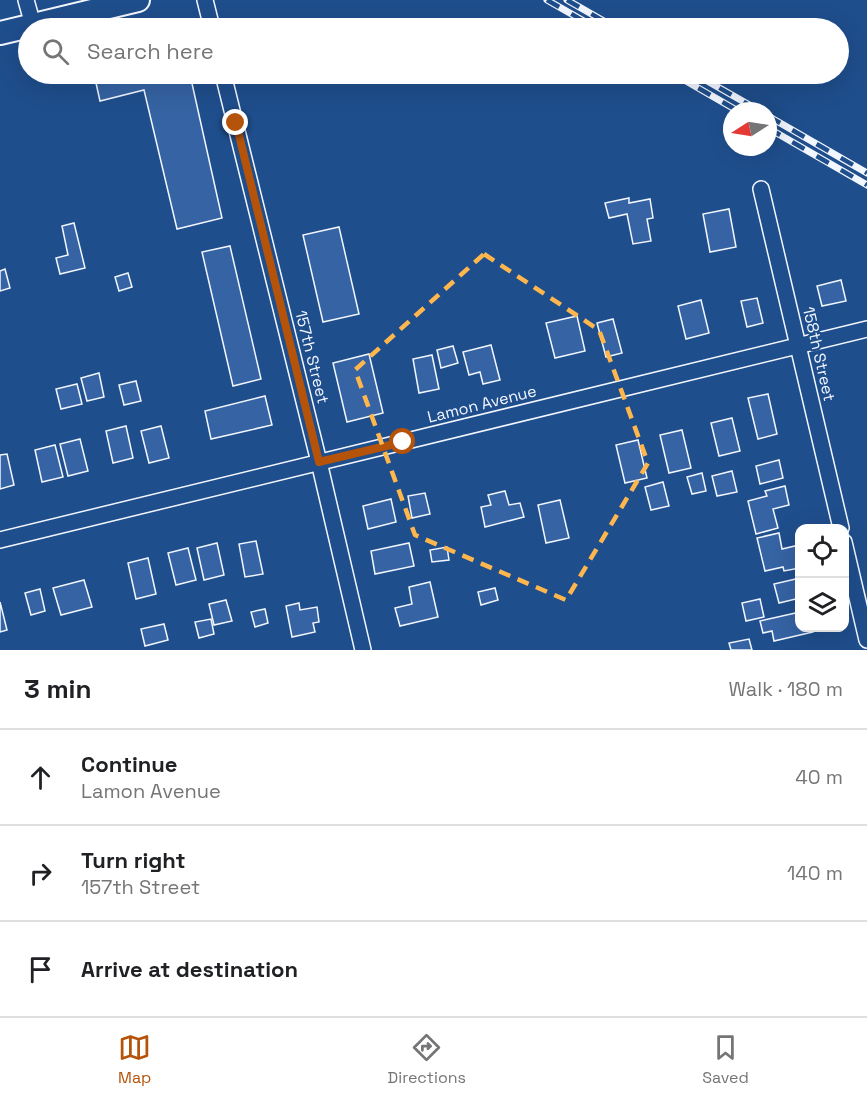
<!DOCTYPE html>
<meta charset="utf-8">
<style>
body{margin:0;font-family:"Space Grotesk",sans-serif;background:#f6f6f6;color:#202124}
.controls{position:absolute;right:18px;bottom:18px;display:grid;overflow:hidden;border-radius:12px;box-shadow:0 6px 24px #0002}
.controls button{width:54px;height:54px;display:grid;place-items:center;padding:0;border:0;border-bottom:2px solid #e0e0e0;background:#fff;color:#202124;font:30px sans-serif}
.compass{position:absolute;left:723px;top:102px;width:54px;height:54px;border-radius:50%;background:#fff;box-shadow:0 6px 24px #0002;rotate:258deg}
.stop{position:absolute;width:18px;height:18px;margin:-14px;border:4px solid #b45309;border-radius:50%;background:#fff}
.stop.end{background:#b45309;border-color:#fff;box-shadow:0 2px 6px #0008}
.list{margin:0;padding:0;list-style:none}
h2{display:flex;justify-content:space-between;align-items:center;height:78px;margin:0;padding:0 24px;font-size:26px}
h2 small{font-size:20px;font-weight:400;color:#757577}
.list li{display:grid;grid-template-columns:39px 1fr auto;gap:18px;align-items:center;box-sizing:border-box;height:96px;padding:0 24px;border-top:2px solid #e0e0e0}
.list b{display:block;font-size:22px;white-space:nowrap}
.list p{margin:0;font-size:20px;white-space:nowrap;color:#757577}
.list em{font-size:20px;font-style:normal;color:#757577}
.icon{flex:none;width:33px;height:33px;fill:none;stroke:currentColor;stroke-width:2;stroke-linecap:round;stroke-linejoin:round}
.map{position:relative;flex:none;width:867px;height:650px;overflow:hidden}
.search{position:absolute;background:#fff;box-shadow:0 6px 24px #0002;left:18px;right:18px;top:18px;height:66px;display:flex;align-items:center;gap:15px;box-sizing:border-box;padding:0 21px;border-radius:33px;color:#757577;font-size:22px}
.sheet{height:366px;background:#fff}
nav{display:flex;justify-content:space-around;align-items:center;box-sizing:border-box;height:84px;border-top:2px solid #e0e0e0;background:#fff;font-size:16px;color:#757577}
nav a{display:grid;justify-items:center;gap:3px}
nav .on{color:#b45309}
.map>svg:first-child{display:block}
</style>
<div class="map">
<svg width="867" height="650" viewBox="0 0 867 650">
<rect width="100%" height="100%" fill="#1f4e8c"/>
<g fill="#3563a3" stroke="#f2f6ff" stroke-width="1.5">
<path d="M94 74H197V78L191 79 222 218 177 229 144 90 100 101Z"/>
<path d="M629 198V203L650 199 653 218 647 219 651 241 633 244 627 214 609 218 605 203Z"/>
<path d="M729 209 736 247 710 252 703 214Z"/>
<path d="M74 223 85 268 60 274 56 258 68 255 62 226Z"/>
<path d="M339 227 359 314 323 322 303 235Z"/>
<path d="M230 246 261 379 233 386 202 252Z"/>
<path d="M5 269 10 288 0 291V271Z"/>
<path d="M128 273 132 287 119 291 115 277Z"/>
<path d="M841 280 846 301 822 306 817 286Z"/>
<path d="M757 298 763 323 747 327 741 301Z"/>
<path d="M701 300 709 333 686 339 678 306Z"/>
<path d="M577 316 585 351 555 358 546 323Z"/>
<path d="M613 319 622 353 606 357 597 323Z"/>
<path d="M491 345 500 380 483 384 480 372 469 375 463 352Z"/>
<path d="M453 346 458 363 441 368 437 350Z"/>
<path d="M369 354 383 413 347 422 333 363Z"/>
<path d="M432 355 439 389 419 393 413 359Z"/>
<path d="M99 373 104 397 87 401 81 378Z"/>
<path d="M136 381 141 401 124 405 119 385Z"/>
<path d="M77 384 82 404 61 409 56 389Z"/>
<path d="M768 394 777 434 758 439 748 398Z"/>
<path d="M265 396 272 425 211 439 205 411Z"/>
<path d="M732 418 740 451 719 456 711 423Z"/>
<path d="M126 426 133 458 113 463 106 431Z"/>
<path d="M161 426 169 458 149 463 141 431Z"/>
<path d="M682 430 691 468 669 473 660 435Z"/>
<path d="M80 439 88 471 68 476 60 444Z"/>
<path d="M638 440 647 478 625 483 616 445Z"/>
<path d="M55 445 63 477 42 482 35 450Z"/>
<path d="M7 454 14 485 0 489V455Z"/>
<path d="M779 460 783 478 760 484 756 466Z"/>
<path d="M732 471 737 492 717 496 712 476Z"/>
<path d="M702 473 706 491 692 494 687 477Z"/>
<path d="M663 482 669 506 651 510 645 487Z"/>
<path d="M785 486 789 505 773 509 778 528 756 534 748 501 767 496 765 491Z"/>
<path d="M505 491 509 505 520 503 524 517 485 527 481 507 491 505 488 495Z"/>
<path d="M425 493 430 514 412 518 408 496Z"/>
<path d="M391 499 396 522 368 529 363 506Z"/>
<path d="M560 500 569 538 546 543 538 505Z"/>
<path d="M779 533 782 549 799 545 800 568 784 571 783 567 765 571 757 538Z"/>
<path d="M256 541 263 574 245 577 239 544Z"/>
<path d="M217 543 224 575 204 580 197 548Z"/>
<path d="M409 543 414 566 375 574 371 551Z"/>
<path d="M447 547 449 560 432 562 430 550Z"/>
<path d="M188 548 196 580 176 585 168 553Z"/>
<path d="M148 558 156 594 136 599 128 563Z"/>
<path d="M800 578V598L779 603 774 584Z"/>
<path d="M84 580 92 607 61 615 53 588Z"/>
<path d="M430 582 438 617 400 626 395 608 412 604 409 587Z"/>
<path d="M495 588 498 600 481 605 478 592Z"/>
<path d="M40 589 45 611 31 615 25 593Z"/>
<path d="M760 599 764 617 746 621 742 603Z"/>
<path d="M226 600 232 621 214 625 209 604Z"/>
<path d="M0 602 7 630 0 632Z"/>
<path d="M299 603 300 610 317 607 319 622 313 623 315 632 292 637 286 606Z"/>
<path d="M265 609 268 623 255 627 251 612Z"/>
<path d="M800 612V628H812L813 632 774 641 772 631 763 633 760 621Z"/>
<path d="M211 619 214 634 199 638 195 622Z"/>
<path d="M164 624 168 640 145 646 141 629Z"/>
<path d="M749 639 752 650H731L729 643Z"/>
</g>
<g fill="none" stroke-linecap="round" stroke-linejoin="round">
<defs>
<g id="minor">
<path d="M26 0 33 25"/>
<path d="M205 0 212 28"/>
<path d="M223 74 319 462 363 650"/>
<path d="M761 189 841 528"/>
<path d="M0 540 867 329"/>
<path d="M844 542 867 640"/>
</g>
<path id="primary" d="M0 33 138 0"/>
</defs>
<use href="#minor" stroke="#f2f6ff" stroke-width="18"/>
<use href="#primary" stroke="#f2f6ff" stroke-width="26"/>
<use href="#minor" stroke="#1f4e8c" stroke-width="15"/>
<use href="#primary" stroke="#1f4e8c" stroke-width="22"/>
<defs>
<g id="rail">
<path d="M547 0 596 28"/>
<path d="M567 0 616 28"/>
<path d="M674 74 738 111"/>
<path d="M695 74 760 111"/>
<path d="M768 116 867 173"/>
<path d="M768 128 867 185"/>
</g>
</defs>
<use href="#rail" stroke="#f2f6ff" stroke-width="7"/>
<use href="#rail" stroke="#1f4e8c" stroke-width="4.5" stroke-dasharray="14" stroke-linecap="butt"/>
</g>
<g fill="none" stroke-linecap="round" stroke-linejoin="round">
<path stroke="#b45309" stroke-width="8" d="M236 123 319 462 403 442"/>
</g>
<path fill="none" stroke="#ffb74d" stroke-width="4.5" stroke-dasharray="12 8" stroke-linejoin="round" d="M484 254 599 330 648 463 566 600 415 535 355 370Z"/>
<g text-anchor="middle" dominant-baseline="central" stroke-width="4.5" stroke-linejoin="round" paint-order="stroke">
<g font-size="16" fill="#f2f6ff" stroke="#1f4e8c">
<text transform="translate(819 354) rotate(77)">158th Street</text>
<text transform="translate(312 357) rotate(76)">157th Street</text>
<text transform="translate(482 404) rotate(-14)">Lamon Avenue</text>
</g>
</g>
</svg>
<div class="controls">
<button><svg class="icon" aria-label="locate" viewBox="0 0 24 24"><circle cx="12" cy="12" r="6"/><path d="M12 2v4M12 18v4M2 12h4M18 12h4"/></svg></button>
<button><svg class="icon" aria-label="layers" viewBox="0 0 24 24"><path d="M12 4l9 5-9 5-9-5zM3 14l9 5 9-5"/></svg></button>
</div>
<svg class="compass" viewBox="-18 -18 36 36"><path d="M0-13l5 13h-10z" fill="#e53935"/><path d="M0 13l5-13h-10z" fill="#757577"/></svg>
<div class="stop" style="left:403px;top:442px"></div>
<div class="stop end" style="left:236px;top:123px"></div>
<div class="search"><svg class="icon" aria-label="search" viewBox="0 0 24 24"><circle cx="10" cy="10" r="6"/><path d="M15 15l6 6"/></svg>Search here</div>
</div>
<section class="sheet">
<h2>3 min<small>Walk · 180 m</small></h2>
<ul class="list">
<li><svg class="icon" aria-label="ahead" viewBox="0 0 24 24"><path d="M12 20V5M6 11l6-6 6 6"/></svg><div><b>Continue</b><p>Lamon Avenue</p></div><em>40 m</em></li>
<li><svg class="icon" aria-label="right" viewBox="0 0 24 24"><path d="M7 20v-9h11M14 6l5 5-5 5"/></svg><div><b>Turn right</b><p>157th Street</p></div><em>140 m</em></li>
<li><svg class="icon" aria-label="arrive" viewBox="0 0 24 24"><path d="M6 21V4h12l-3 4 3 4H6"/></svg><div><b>Arrive at destination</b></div></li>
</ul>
</section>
<nav>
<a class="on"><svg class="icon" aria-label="map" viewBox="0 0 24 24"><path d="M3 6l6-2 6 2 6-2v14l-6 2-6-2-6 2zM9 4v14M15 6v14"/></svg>Map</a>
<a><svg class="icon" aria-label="directions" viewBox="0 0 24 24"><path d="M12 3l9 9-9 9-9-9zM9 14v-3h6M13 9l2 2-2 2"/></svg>Directions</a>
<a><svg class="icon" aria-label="saved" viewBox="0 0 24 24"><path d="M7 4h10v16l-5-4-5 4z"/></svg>Saved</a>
</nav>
